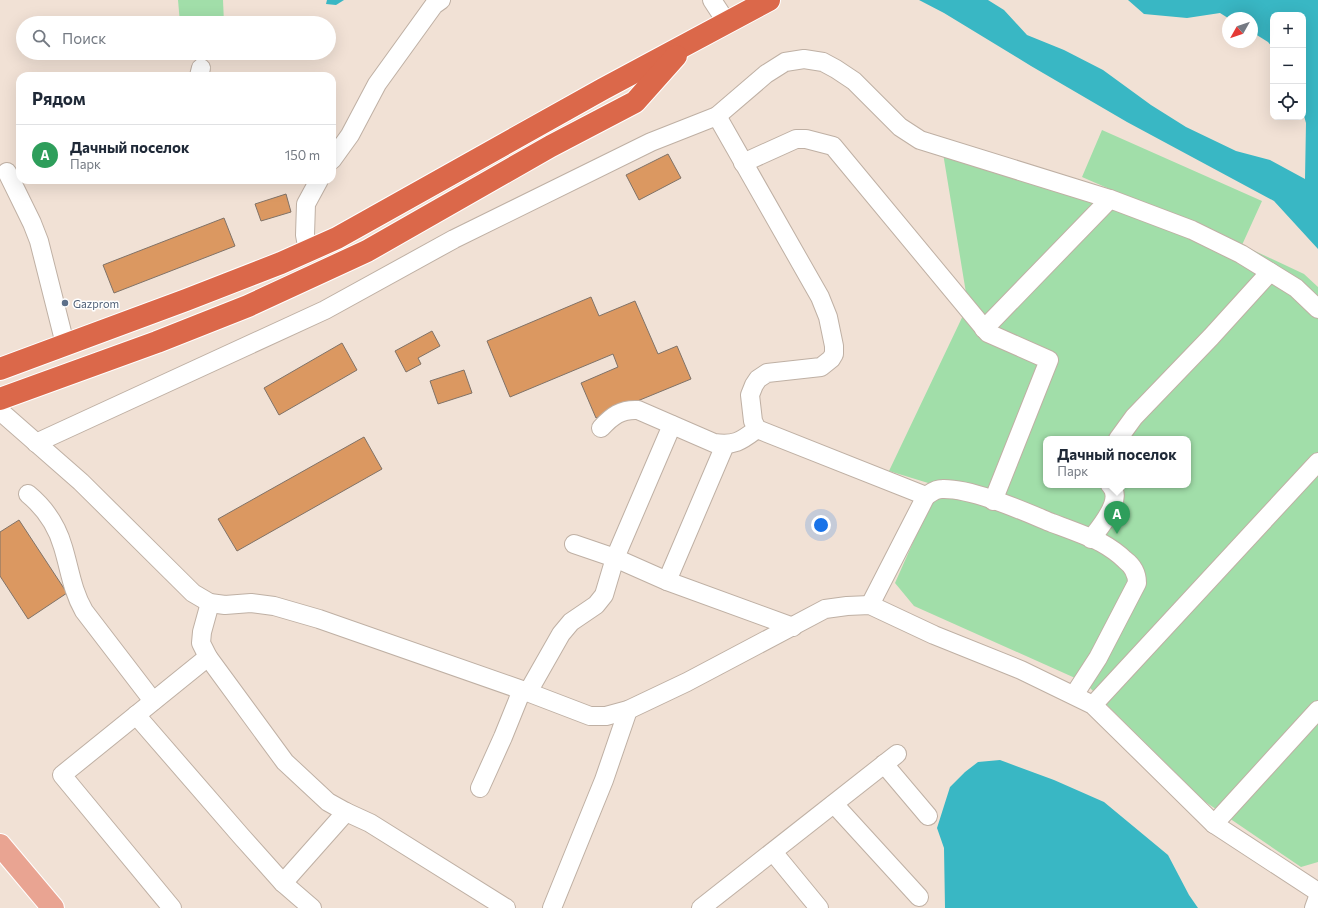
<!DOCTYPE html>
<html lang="ru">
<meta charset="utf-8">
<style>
body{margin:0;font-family:Commissioner,sans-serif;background:#f2f2f3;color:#1f2937}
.controls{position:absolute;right:12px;top:12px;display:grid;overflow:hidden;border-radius:8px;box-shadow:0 4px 16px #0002}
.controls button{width:36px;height:36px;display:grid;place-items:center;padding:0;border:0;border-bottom:1px solid #e0e1e3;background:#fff;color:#1f2937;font:20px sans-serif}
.compass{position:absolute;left:1222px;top:12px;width:36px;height:36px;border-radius:50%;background:#fff;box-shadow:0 4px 16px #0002;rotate:230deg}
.you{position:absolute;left:821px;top:525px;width:14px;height:14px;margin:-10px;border:3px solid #fff;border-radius:50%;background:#1a73e8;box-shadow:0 0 0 6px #1a73e833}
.badge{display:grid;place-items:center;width:26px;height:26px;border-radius:50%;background:#2563eb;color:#fff;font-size:13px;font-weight:700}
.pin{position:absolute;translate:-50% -33px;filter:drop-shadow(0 1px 2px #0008)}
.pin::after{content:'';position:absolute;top:21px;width:14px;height:12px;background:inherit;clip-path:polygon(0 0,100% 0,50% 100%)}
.popup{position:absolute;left:1043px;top:436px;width:148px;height:52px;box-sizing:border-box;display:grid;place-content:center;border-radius:8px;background:#fff;filter:drop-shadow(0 1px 3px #0005);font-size:13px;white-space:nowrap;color:#747a83}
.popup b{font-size:15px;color:#1f2937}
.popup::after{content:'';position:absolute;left:50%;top:100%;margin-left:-8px;border:8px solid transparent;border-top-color:#fff}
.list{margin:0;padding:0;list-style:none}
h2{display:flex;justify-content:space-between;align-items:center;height:52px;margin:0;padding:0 16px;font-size:17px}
h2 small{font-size:13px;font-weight:400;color:#747a83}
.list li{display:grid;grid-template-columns:26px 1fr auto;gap:12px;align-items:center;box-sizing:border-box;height:60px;padding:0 16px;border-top:1px solid #e0e1e3}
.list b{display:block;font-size:15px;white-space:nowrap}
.list p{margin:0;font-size:13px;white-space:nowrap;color:#747a83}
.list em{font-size:13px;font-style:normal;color:#747a83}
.icon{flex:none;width:22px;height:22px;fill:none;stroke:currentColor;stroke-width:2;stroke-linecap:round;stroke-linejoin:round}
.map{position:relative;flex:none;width:1318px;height:908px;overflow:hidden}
.search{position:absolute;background:#fff;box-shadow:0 4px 16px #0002;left:16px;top:16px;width:320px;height:44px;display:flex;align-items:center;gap:10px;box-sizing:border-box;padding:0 14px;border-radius:22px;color:#747a83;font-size:15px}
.panel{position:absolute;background:#fff;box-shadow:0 4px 16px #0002;left:16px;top:72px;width:320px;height:112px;border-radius:12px}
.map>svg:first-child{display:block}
</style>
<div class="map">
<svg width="1318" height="908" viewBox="0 0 1318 908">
<rect width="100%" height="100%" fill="#f1e1d5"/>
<g fill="#a1dea9" fill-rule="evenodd">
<path d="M178 0H223L224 23H180Z"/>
<path d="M1102 130 1262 201 1242 245 1304 274 1318 287V862L1301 867 1204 801 1084 682 914 606 895 583 938 486 889 471 968 305 941 141 1183 221 1082 177ZM1046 439H1188V485H1046Z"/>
</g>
<g fill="#39b7c4">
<path d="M327 0H344L336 5 326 4Z"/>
<path d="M919 0H988L1004 10 1027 35 1064 50 1103 70 1151 105 1186 127 1236 151 1270 160 1305 179 1306 123 1303 112V15H1273V48L1268 42 1252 32V18H1228L1220 13 1187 18 1144 14 1128 0H1318V249L1274 201 1127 122 1031 66 944 13Z"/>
<path d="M1000 760 1054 780 1104 802 1168 855 1189 895 1198 908H945L944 848 937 828 950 787 965 772 978 762Z"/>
</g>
<g fill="#db9861" stroke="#807267">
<path d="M668 154 681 178 639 200 626 175Z"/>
<path d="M286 194 291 212 261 221 255 204Z"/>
<path d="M224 218 235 246 114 293 103 265Z"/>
<path d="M591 297 599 316 635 301 658 354 677 346 691 379 596 418 581 383 618 367 613 354 510 397 487 341Z"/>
<path d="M432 331 440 346 418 358 421 364 406 372 395 351Z"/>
<path d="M342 343 357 370 279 415 264 388Z"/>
<path d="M464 370 472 393 438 404 430 381Z"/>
<path d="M364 437 382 469 237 551 218 519Z"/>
<path d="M19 520 67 593 28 619 0 576V532Z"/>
</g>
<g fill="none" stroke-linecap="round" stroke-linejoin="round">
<defs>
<g id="minor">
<path d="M712 0 727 23"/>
<path d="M199 76 201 68"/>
<path d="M717 116 820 297 828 317 834 346V354L831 359 821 367 767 373 758 379 754 385 750 395 753 421 757 429 926 496 870 605"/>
<path d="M332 160 350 135 377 84 434 5 441 0"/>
<path d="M743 163 796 139H806L833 146 988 333 1049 360 993 501"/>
<path d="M7 172 32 223 39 241 65 344"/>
<path d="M308 251 305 235 306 204 319 180"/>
<path d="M984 329 1110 199 1192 230 1241 254 1296 288 1318 309"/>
<path d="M0 411 81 482 193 593 210 603 225 605 251 603 274 606 319 619 522 690 590 716H606L628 710 687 682 825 609 847 606 870 605 934 635 1021 670 1093 705 1214 824 1318 892"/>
<path d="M601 428C612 416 621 409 638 410L714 443C735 446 741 441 757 429"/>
<path d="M1118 439 1134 417 1211 337 1270 272"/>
<path d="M36 443 325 310 454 239 651 142 717 116 766 74 785 62 804 59 823 62 836 69 854 81 900 127 920 140 1110 199"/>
<path d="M28 494C45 508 57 526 63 547 70 570 72 590 84 611L153 701"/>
<path d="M926 496C931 493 935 489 942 489 972 488 1023 511 1052 523 1068 529 1085 535 1100 542 1109 547 1118 553 1125 560 1133 566 1137 574 1137 583L1098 658 1074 695"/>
<path d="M1091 539C1100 527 1125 499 1110 485"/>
<path d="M574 544 615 558 667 581 793 627"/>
<path d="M667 581 725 445"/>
<path d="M210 603 202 632 201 643 208 657 285 762 328 802 346 812 370 823 506 908"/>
<path d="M528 692 561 634 571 622 596 605 604 595 615 558 672 425"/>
<path d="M1093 705 1318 462"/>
<path d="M136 715 241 836 283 883 312 908"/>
<path d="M884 764 928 816"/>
<path d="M480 788 503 737 522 690"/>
<path d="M834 804 919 897"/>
<path d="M1214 824 1318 710"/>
<path d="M773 852 819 908"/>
<path d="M283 883 346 812"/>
<path d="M172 908 62 775 208 657"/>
<path d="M552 908 604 780 628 710"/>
<path d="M701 908 897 754"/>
<path d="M1314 908 1318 897"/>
</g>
<path id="major" d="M0 845 53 908"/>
<g id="highway">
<path d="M0 369 186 300 281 263 337 238 603 89 769 0"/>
<path d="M0 399 157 342 248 306 367 251 551 146 635 102 676 56"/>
</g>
</defs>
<use href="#minor" stroke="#bfb0a4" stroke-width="20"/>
<use href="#major" stroke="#fff" stroke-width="24"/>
<use href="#highway" stroke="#fff" stroke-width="24"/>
<use href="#minor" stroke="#fff" stroke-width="18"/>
<use href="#major" stroke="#e9a492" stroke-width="22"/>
<use href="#highway" stroke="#db684a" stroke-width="22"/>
</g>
<circle fill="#5c6f8a" stroke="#fff" stroke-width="1.5" cx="65" cy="303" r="4"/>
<g text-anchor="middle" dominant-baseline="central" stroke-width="3" stroke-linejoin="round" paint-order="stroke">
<g font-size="11" fill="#4e5e75" stroke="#fff" text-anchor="start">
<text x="73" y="303">Gazprom</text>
</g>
</g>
</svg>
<div class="controls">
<button>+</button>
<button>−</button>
<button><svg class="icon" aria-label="locate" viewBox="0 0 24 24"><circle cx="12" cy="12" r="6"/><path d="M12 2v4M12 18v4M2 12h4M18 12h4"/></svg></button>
</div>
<svg class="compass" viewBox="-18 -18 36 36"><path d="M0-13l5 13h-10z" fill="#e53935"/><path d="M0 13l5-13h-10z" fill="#747a83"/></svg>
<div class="you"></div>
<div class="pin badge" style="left:1117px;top:534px;background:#2e9e5b">A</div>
<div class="popup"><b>Дачный поселок</b>Парк</div>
<div class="search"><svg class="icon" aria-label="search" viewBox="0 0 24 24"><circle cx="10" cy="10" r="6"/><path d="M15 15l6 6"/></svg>Поиск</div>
<section class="panel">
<h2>Рядом<small></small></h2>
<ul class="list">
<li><span class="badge" style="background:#2e9e5b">A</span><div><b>Дачный поселок</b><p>Парк</p></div><em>150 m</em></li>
</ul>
</section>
</div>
